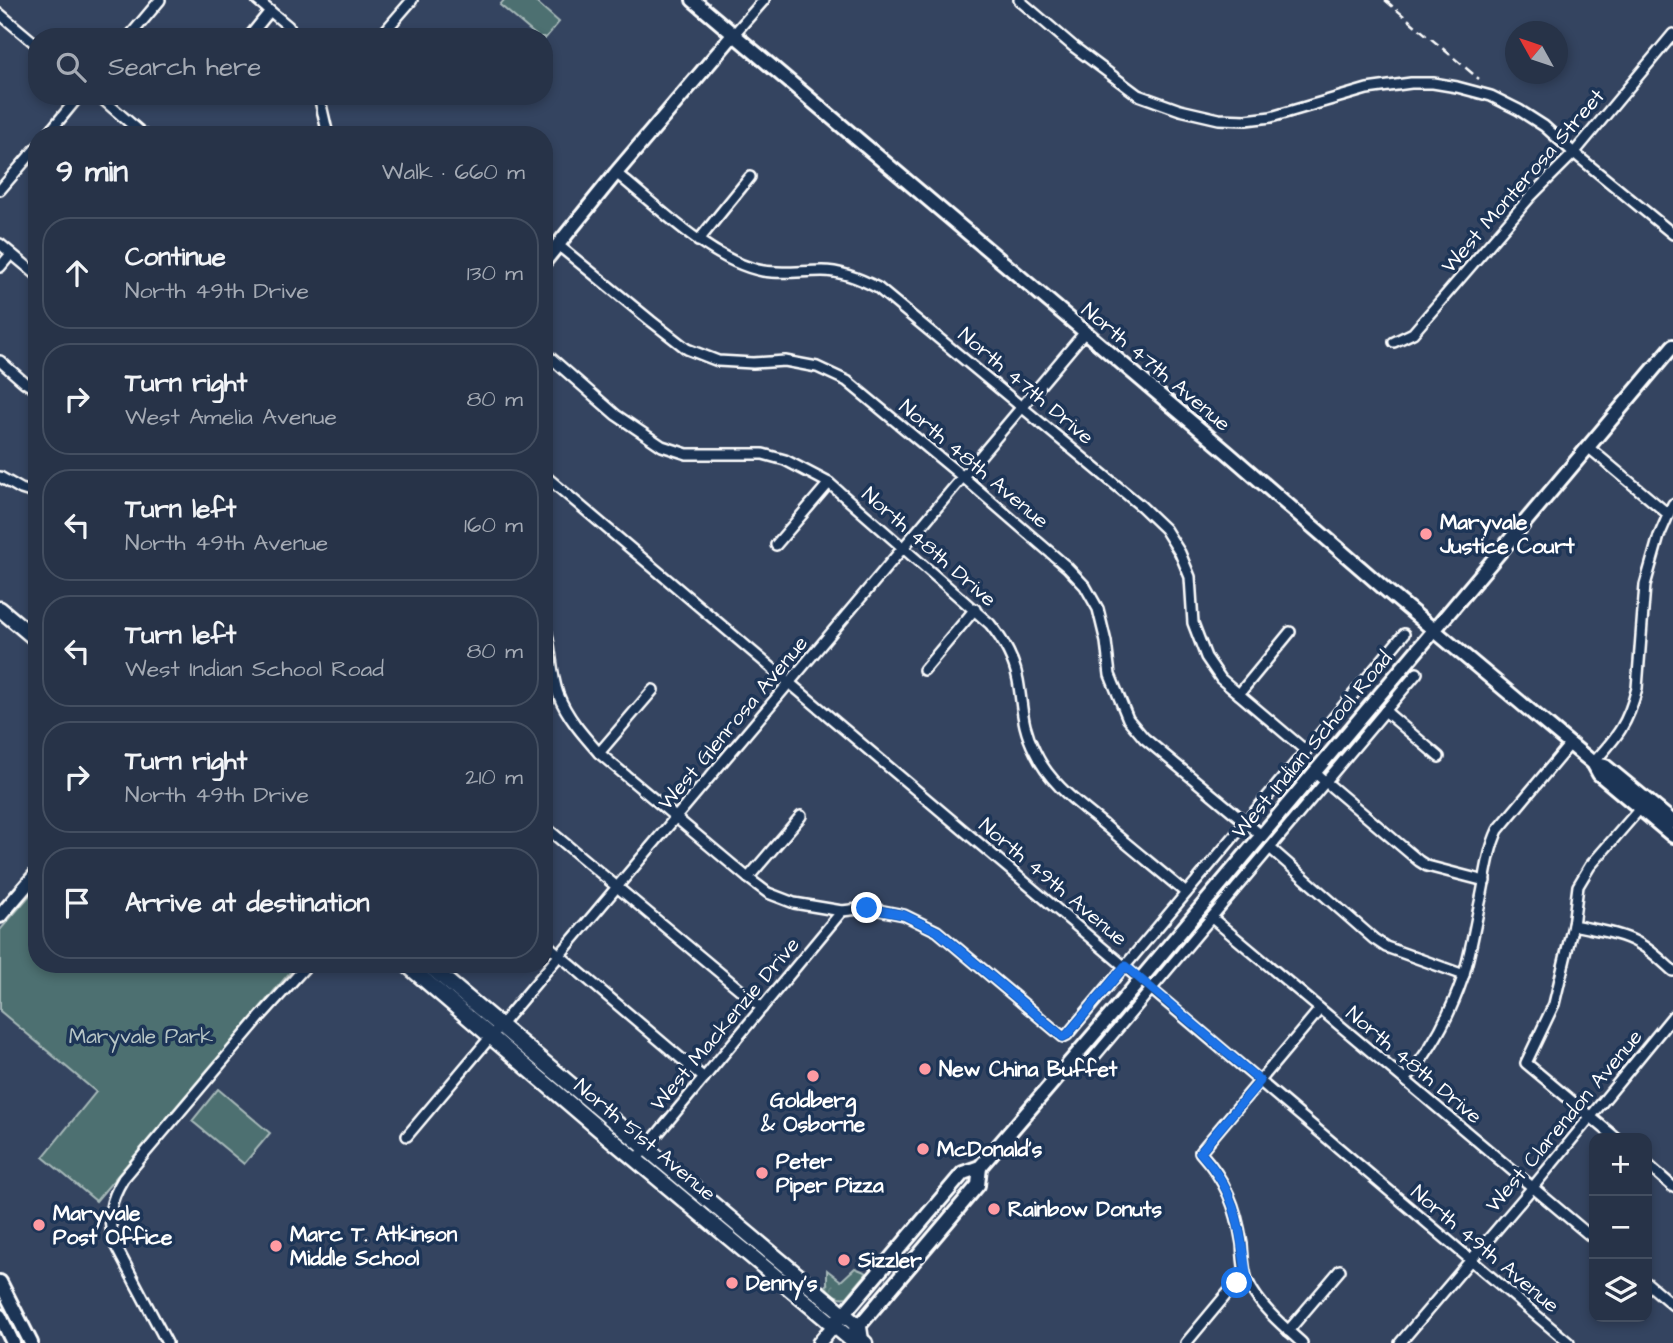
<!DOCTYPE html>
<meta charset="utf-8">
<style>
body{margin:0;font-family:"Architects Daughter",sans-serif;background:#2f3b4f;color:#f1f3f6}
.controls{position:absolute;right:21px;bottom:21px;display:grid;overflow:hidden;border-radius:14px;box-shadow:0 4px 10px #0003}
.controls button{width:63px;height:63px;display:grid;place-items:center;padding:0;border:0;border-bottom:2px solid #434e60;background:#273348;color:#f1f3f6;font:35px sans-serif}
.compass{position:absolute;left:1505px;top:21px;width:63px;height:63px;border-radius:50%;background:#273348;box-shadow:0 4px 10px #0003;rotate:310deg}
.stop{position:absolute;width:21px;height:21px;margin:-16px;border:5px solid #1a73e8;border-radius:50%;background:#fff}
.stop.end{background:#1a73e8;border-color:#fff;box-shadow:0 2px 7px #0008}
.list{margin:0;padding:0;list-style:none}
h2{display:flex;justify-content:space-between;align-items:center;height:91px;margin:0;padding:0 28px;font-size:30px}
h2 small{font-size:23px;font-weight:400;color:#a4aab4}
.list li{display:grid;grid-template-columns:46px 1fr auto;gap:21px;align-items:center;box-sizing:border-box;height:112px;margin:0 14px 14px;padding:0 14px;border:2px solid #434e60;border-radius:28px}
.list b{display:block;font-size:26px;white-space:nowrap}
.list p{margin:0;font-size:23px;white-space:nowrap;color:#a4aab4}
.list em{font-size:23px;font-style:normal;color:#a4aab4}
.icon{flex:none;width:38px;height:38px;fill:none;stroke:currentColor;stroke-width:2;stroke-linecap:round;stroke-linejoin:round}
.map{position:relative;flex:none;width:1673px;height:1343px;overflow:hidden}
.search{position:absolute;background:#273348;box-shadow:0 4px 10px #0003;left:28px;top:28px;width:525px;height:77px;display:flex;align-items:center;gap:18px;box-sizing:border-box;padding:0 24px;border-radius:28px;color:#a4aab4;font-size:26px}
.panel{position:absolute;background:#273348;box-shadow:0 4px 10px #0003;left:28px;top:126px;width:525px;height:847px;border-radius:28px}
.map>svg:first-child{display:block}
</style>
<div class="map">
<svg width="1673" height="1343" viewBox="0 0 1673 1343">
<defs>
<pattern id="grass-tufts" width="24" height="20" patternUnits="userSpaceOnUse" patternTransform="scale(1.75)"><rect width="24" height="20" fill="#4e7071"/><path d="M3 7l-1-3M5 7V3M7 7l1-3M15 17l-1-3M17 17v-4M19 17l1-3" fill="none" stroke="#698586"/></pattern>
</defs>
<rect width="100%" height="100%" fill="#344460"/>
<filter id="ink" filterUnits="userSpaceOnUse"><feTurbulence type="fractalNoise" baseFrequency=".0143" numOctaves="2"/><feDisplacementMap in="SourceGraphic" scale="14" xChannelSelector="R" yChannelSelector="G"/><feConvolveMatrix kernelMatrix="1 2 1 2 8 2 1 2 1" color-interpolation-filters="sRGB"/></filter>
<g filter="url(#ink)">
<path fill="url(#grass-tufts)" stroke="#a6b8b8" stroke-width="2" d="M855 1268 867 1273 847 1297C836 1299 833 1294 825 1286L827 1284V1270L841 1281Z"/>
<g fill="#4e7071" stroke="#a6b8b8" stroke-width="2">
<path d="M504 0H534L559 22 544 40V37H538L500 5Z"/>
<path d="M37 887V964H297L96 1201 43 1157 96 1092 0 1011V930Z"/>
<path d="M218 1089 270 1133 244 1164 192 1121Z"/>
</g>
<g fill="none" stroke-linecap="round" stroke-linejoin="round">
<defs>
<g id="street">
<path d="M257 0 288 26 296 37"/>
<path d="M1019 0 1074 47 1138 95 1180 110 1219 119 1246 120 1271 117 1367 89 1411 83H1433L1457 87 1491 96 1519 110 1544 126 1574 153 1673 234"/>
<path d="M0 14 37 45"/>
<path d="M734 34 764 0"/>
<path d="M129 37 160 0"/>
<path d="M249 37 270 11"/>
<path d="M380 37 412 0"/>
<path d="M99 96 144 135"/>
<path d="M319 96 328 135"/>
<path d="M47 135 79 96"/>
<path d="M616 173C656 205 712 262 763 271 782 274 802 271 822 271 842 271 861 279 878 288L1141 506 1165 529 1180 553 1190 577 1193 623 1206 657 1221 679 1306 751"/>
<path d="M0 190 37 147"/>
<path d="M698 241 750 177"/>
<path d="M0 244 37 275"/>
<path d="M558 245 651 321 687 349 718 361 753 363 785 361 817 367 847 381 963 477 1067 567 1085 586 1098 609 1106 642 1110 675 1128 719 1144 738 1261 835"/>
<path d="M0 267 11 254"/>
<path d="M1394 342 1413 333 1531 196 1574 153 1673 34"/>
<path d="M544 352 616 415 662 446 687 454H763L785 460 829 483 990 624C1003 640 1014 659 1018 680 1023 708 1021 725 1035 752 1050 785 1082 806 1108 828 1134 850 1160 871 1186 893"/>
<path d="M0 361 24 382 37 390"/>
<path d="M1588 447 1668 514"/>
<path d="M544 475 1569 1343"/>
<path d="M0 477 21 489 37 494"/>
<path d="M776 545 829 483"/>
<path d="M544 623C552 646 550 672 558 694 567 717 583 735 599 753L748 878 768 893 794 903 842 911 868 908 904 915 937 931 1063 1037 1067 1035 1404 634"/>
<path d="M924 670 975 609"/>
<path d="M1239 694 1290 632"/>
<path d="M1385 711 1439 757"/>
<path d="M599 753 653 690"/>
<path d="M1593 763C1617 737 1628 724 1637 688L1645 585 1659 536 1673 504"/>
<path d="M1314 772 1419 861 1427 866 1485 881"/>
<path d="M544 826 762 1008"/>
<path d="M1270 848 1374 939 1386 947 1464 975"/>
<path d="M748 878 801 816"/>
<path d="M1212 918 1594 1239"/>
<path d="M1573 925C1594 930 1619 932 1638 943 1651 950 1662 961 1673 971"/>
<path d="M544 942 704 1078"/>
<path d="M1094 1057 1417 673"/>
<path d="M1405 1080C1431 1051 1450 1015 1463 977 1471 952 1475 924 1481 898 1486 875 1488 851 1498 830L1570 744"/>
<path d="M407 1136 1085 332"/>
<path d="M1616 1138 1526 1063 1554 1004 1573 925 1578 886 1590 866 1644 804"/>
<path d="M636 1160 842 911"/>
<path d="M1647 1164 1673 1187"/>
<path d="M1647 1283 1673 1305"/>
<path d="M1288 1331 1340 1270"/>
<path d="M167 1343 113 1241C108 1215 109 1202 123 1179L261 1016 308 964"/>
<path d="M1186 1343 1231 1289 1237 1283 1247 1280"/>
<path d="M1302 1343C1283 1326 1259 1306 1248 1282 1243 1271 1243 1256 1242 1244 1236 1206 1226 1181 1200 1152L1320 1009"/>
<path d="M1400 1343 1533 1187 1673 1016"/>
</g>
<g id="secondary">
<path d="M693 0 1228 453 1386 590 1570 744 1593 763 1599 774 1673 836"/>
<path d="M544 262 616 173 734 34"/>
<path d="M1593 763 1605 766 1673 822"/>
<path d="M0 916 37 873"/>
<path d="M0 1282 31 1343"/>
<path d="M0 1316 13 1343"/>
<path d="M854 1332 978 1185 980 1167"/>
<path d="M819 1343 963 1173 980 1167 1114 1011 1673 346"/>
</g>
<g id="primary">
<path d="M0 609 37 640"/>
<path d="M406 964 599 1129 849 1338 861 1340 865 1343"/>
<path d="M427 964 859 1327 861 1340"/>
</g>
</defs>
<use href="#street" stroke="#fff" stroke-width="14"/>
<use href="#secondary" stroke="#fff" stroke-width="18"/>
<use href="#primary" stroke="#fff" stroke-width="19"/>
<use href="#street" stroke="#1d3557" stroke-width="9"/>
<use href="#secondary" stroke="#1d3557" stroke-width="12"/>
<use href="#primary" stroke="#1d3557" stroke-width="14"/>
<path stroke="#fff" stroke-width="2.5" stroke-dasharray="10 5" stroke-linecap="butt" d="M1385 0 1479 79"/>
</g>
</g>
<g fill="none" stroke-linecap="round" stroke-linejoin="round" filter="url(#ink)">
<path stroke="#1a73e8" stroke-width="9" d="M867 908 904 915 937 931 1063 1037 1067 1035 1125 966 1260 1081 1200 1152C1238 1194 1239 1226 1247 1280L1237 1283"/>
</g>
<g fill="#ff9aa2" stroke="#1d3557" stroke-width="2.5">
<circle cx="1426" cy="534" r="7"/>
<circle cx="925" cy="1069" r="7"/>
<circle cx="813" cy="1076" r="7"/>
<circle cx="923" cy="1149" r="7"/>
<circle cx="762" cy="1173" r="7"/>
<circle cx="994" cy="1209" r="7"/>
<circle cx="39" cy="1225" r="7"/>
<circle cx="276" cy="1246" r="7"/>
<circle cx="844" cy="1260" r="7"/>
<circle cx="732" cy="1283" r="7"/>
</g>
<g text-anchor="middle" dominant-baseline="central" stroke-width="7" stroke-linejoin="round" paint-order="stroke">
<g font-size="21" fill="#fff" stroke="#1d3557">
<text transform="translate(1523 181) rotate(-49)">West Monterosa Street</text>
<text transform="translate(1156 367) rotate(40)">North 47th Avenue</text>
<text transform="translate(1026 386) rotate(40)">North 47th Drive</text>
<text transform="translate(974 464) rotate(40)">North 48th Avenue</text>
<text transform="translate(929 547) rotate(41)">North 48th Drive</text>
<text transform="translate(733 723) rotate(-50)">West Glenrosa Avenue</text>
<text transform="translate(1312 745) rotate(-50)">West Indian School Road</text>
<text transform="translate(1053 882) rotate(40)">North 49th Avenue</text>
<text transform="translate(725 1024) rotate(-50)">West Mackenzie Drive</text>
<text transform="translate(1414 1065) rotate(40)">North 48th Drive</text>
<text transform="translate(1564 1121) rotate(-50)">West Clarendon Avenue</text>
<text transform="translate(645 1140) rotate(40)">North 51st Avenue</text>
<text transform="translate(1485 1249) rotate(40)">North 49th Avenue</text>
</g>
<g font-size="21" font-weight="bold" fill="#fff" stroke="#1d3557" text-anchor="start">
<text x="1440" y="522">Maryvale<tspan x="1440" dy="24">Justice Court</tspan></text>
<text x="939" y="1069">New China Buffet</text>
<text x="813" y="1100" text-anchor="middle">Goldberg<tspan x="813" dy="24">&amp; Osborne</tspan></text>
<text x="937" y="1149">McDonald's</text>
<text x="776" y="1161">Peter<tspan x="776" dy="24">Piper Pizza</tspan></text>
<text x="1008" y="1209">Rainbow Donuts</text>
<text x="53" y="1213">Maryvale<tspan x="53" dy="24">Post Office</tspan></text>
<text x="290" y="1234">Marc T. Atkinson<tspan x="290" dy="24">Middle School</tspan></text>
<text x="858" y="1260">Sizzler</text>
<text x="746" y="1283">Denny's</text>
</g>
<g font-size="21" fill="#b8c6c6" stroke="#1d3557">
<text x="141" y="1036">Maryvale Park</text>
</g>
</g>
</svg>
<div class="controls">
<button>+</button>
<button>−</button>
<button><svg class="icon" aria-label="layers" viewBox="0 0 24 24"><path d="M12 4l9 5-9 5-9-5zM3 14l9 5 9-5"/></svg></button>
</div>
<svg class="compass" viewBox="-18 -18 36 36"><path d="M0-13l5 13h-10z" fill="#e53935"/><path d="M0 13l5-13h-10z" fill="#a4aab4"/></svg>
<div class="stop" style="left:1237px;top:1283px"></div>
<div class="stop end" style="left:867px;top:908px"></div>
<div class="search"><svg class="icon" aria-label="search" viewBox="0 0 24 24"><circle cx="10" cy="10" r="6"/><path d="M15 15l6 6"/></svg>Search here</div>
<section class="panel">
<h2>9 min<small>Walk · 660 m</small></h2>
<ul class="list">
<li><svg class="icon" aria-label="ahead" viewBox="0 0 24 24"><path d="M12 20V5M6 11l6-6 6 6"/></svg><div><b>Continue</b><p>North 49th Drive</p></div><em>130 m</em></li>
<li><svg class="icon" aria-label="right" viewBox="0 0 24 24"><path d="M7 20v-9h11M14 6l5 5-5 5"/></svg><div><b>Turn right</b><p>West Amelia Avenue</p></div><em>80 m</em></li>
<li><svg class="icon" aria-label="left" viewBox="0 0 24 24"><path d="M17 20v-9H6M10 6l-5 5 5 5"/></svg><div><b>Turn left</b><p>North 49th Avenue</p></div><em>160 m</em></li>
<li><svg class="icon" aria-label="left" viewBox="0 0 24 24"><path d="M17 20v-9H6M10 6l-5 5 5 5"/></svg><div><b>Turn left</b><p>West Indian School Road</p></div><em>80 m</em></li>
<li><svg class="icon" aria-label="right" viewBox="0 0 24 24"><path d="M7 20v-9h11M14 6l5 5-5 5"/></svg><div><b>Turn right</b><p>North 49th Drive</p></div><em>210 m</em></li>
<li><svg class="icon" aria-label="arrive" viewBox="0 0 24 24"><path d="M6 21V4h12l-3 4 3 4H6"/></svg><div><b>Arrive at destination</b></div></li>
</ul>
</section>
</div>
